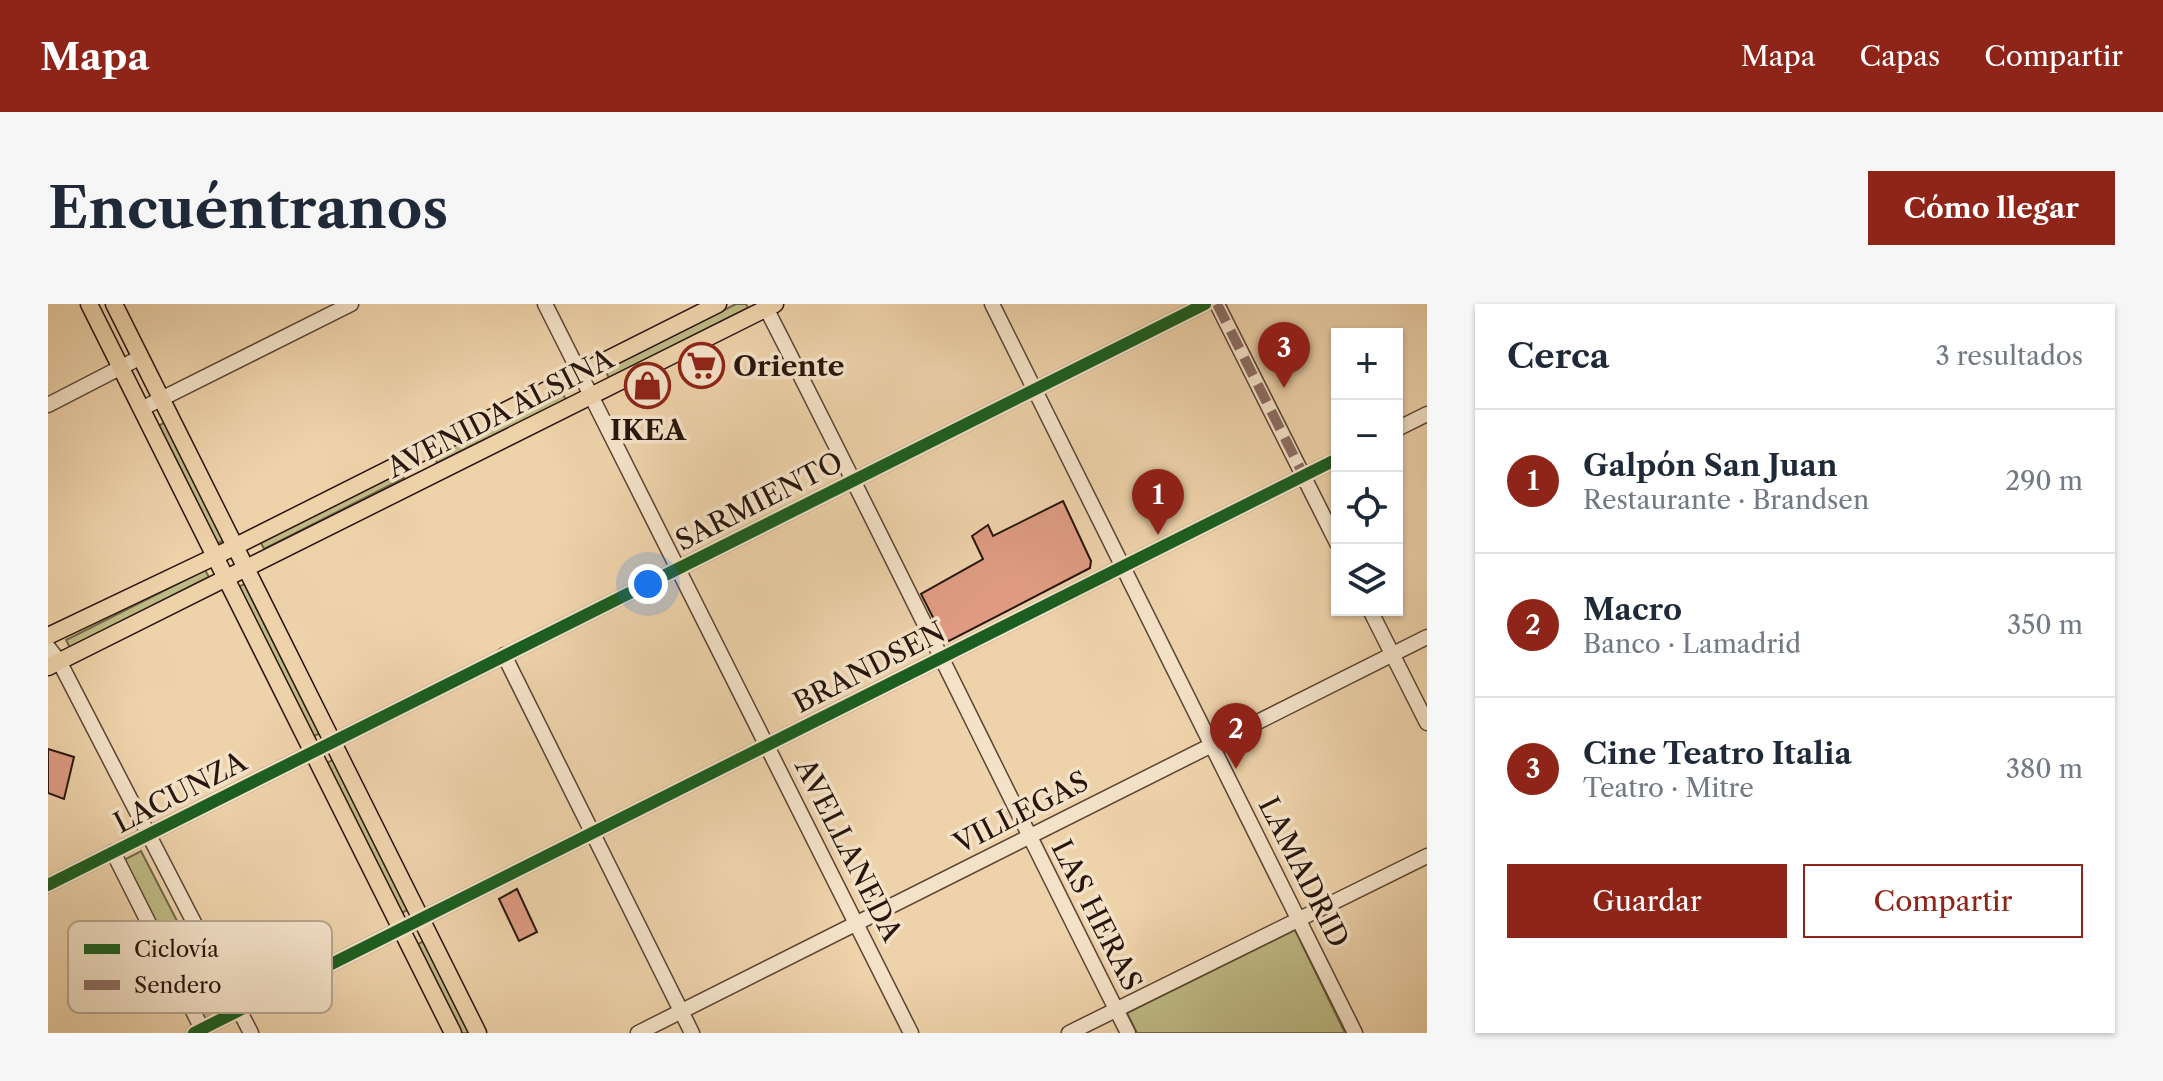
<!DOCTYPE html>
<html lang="es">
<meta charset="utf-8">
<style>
body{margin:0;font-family:"Libre Caslon Text",serif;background:#f6f6f7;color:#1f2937}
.controls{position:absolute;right:24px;top:24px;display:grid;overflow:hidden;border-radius:0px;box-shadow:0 2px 6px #0004}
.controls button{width:72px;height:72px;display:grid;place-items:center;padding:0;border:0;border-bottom:2px solid #e0e1e3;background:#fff;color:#1f2937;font:40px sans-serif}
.you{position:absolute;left:600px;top:280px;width:28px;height:28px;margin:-20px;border:6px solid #fff;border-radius:50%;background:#1a73e8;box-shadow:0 0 0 12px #1a73e833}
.badge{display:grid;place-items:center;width:52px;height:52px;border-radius:50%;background:#8f2418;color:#fff;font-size:26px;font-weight:700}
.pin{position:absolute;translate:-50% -66px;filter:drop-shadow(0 2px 4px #0008)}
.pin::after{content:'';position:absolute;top:42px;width:28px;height:24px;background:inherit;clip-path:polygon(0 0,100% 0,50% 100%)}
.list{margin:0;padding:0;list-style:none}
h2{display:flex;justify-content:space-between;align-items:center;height:104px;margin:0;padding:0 32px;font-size:34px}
h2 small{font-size:26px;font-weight:400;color:#747a83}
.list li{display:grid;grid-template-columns:52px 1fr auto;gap:24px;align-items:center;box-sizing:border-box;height:144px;padding:0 32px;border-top:2px solid #e0e1e3}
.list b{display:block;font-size:30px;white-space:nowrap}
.list p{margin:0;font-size:26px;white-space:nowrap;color:#747a83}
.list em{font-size:26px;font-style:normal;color:#747a83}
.actions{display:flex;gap:16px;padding:24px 32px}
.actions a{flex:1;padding:18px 0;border:2px solid #8f2418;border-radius:0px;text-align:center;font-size:28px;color:#8f2418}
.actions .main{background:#8f2418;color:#fff}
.icon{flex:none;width:44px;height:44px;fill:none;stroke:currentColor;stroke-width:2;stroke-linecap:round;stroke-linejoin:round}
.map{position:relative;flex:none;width:1379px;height:729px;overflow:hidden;border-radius:0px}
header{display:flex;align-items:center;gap:48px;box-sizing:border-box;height:112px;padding:0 40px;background:#8f2418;color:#fff}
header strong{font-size:38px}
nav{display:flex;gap:44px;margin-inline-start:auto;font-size:28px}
.intro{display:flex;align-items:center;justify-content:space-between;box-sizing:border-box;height:192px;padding:0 48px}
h1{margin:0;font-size:56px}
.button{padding:20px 36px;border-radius:0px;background:#8f2418;color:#fff;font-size:28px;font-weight:700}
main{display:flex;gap:48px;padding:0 48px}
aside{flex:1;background:#fff;border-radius:0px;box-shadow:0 2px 6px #0004}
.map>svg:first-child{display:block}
</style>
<header>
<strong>Mapa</strong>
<nav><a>Mapa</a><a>Capas</a><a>Compartir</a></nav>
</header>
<div class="intro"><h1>Encuéntranos</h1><a class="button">Cómo llegar</a></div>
<main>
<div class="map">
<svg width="1379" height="729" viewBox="0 0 1379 729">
<rect width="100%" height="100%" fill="#eed2aa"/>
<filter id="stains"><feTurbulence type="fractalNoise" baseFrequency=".0025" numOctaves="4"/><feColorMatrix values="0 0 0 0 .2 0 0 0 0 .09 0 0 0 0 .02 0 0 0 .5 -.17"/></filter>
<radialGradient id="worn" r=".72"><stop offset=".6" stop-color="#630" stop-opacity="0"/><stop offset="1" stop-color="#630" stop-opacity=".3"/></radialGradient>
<g fill="#beba85" stroke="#736849" stroke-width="2">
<path d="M688 0H698L700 4 561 74 557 66Z"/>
<path d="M514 88 518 96 389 159 385 151Z"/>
<path d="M119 117 178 235 167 241 109 123Z"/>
<path d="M352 166 356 174 216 245 212 237Z"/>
<path d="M157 266 161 273 22 344 18 336Z"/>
<path d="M201 278 275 428 264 433 190 283Z"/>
<path d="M288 454 363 604 352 610 277 460Z"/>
<path d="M93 547 175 706 156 716 74 557Z"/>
<path d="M1247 626 1297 729H1089L1079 709Z"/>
<path d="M380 635 427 729H412L368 641Z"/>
</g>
<g fill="#de9b82" stroke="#28160d" stroke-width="2">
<path d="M1015 197 1043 257 1042 264 901 337 896 335 873 290 935 255 924 232 940 221 945 232Z"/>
<path d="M0 445 26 453 16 495 0 489Z"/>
<path d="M469 585 489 628 471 637 451 595Z"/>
</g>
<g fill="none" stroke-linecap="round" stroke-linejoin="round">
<defs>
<g id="minor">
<path d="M497 0 863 729"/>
<path d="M716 0C840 242 958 487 1080 729"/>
<path d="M944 0 1307 729"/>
<path d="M1169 0 1289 239"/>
<path d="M0 101 93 53"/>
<path d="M93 105 303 0"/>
<path d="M1349 125 1379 110"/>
<path d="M1322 306 1379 419"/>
<path d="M0 343 11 357 203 729"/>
<path d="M456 351 644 729"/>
<path d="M65 548 154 725"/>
<path d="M0 581 1157 0"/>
<path d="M146 729 1289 155"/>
<path d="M590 729 1379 333"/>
<path d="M1021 729 1379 552"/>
</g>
<g id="major">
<path d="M41 0 405 729"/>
<path d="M66 0 430 729"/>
<path d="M0 332 166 253 670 0"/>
<path d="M0 363 727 0"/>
</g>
</defs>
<use href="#minor" stroke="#5a4534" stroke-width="17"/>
<use href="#major" stroke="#28160d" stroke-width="19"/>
<use href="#minor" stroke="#f4e2c8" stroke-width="14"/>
<use href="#major" stroke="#eed2aa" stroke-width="16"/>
<path stroke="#8d6e63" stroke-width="10" stroke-dasharray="20 10" stroke-linecap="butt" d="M1169 0 1256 172"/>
<defs>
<g id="cycleway">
<path d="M0 581 1157 0"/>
<path d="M146 729 1289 155"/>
</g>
</defs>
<use href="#cycleway" stroke="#f4e2c8" stroke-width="17"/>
<use href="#cycleway" stroke="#1b5e20" stroke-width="12"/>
</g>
<defs>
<symbol id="supermarket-ring" viewBox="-11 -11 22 22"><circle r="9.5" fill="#f4e2c8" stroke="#8f2418" stroke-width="1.5"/><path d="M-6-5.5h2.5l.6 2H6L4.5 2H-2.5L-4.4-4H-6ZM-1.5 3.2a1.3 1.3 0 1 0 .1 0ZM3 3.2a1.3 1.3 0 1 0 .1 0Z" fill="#8f2418"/></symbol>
<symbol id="shop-ring" viewBox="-11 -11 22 22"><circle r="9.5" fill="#f4e2c8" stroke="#8f2418" stroke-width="1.5"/><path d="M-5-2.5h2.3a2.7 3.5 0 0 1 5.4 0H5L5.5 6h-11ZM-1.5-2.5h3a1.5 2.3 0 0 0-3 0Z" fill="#8f2418"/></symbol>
</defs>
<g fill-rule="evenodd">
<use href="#supermarket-ring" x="628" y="36" width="51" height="51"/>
<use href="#shop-ring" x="574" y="56" width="51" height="51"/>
</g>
<g text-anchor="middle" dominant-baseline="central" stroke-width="7" stroke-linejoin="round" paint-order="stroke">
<g font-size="28" font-weight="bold" fill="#28160d" stroke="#f4e2c8" text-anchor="start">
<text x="685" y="62">Oriente</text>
<text x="600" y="126" text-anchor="middle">IKEA</text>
</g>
<g font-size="28" fill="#28160d" stroke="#f4e2c8">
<text transform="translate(452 109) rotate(-27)">AVENIDA ALSINA</text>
<text transform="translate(711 197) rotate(-27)">SARMIENTO</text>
<text transform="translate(821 363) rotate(-27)">BRANDSEN</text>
<text transform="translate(132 488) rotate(-27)">LACUNZA</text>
<text transform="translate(973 508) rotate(-27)">VILLEGAS</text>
<text transform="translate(801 546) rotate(63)">AVELLANEDA</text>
<text transform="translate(1256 568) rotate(63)">LAMADRID</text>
<text transform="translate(1049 611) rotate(63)">LAS HERAS</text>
</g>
</g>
<rect x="20" y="617" width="264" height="92" rx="12" fill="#f4e2c8" stroke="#b7a590" stroke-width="2"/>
<rect x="36" y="640" width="36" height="10" fill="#1b5e20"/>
<rect x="36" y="676" width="36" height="10" fill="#8d6e63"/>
<g font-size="22" fill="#28160d">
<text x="86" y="653">Ciclovía</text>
<text x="86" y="689">Sendero</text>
</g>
<rect width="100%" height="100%" filter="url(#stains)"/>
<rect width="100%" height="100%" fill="url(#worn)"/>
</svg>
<div class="controls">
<button>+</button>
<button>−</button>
<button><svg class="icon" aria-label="locate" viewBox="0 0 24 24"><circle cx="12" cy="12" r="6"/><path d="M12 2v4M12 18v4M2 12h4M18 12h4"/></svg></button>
<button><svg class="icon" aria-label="layers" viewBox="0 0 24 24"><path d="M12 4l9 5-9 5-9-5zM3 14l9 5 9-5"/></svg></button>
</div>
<div class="you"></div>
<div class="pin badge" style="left:1110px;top:231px">1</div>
<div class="pin badge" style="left:1188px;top:465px">2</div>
<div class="pin badge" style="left:1236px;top:84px">3</div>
</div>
<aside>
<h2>Cerca<small>3 resultados</small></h2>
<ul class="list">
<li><span class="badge">1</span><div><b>Galpón San Juan</b><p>Restaurante · Brandsen</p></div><em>290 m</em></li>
<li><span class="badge">2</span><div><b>Macro</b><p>Banco · Lamadrid</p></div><em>350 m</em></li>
<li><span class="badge">3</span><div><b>Cine Teatro Italia</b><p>Teatro · Mitre</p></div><em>380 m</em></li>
</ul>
<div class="actions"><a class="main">Guardar</a><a>Compartir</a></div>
</aside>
</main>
